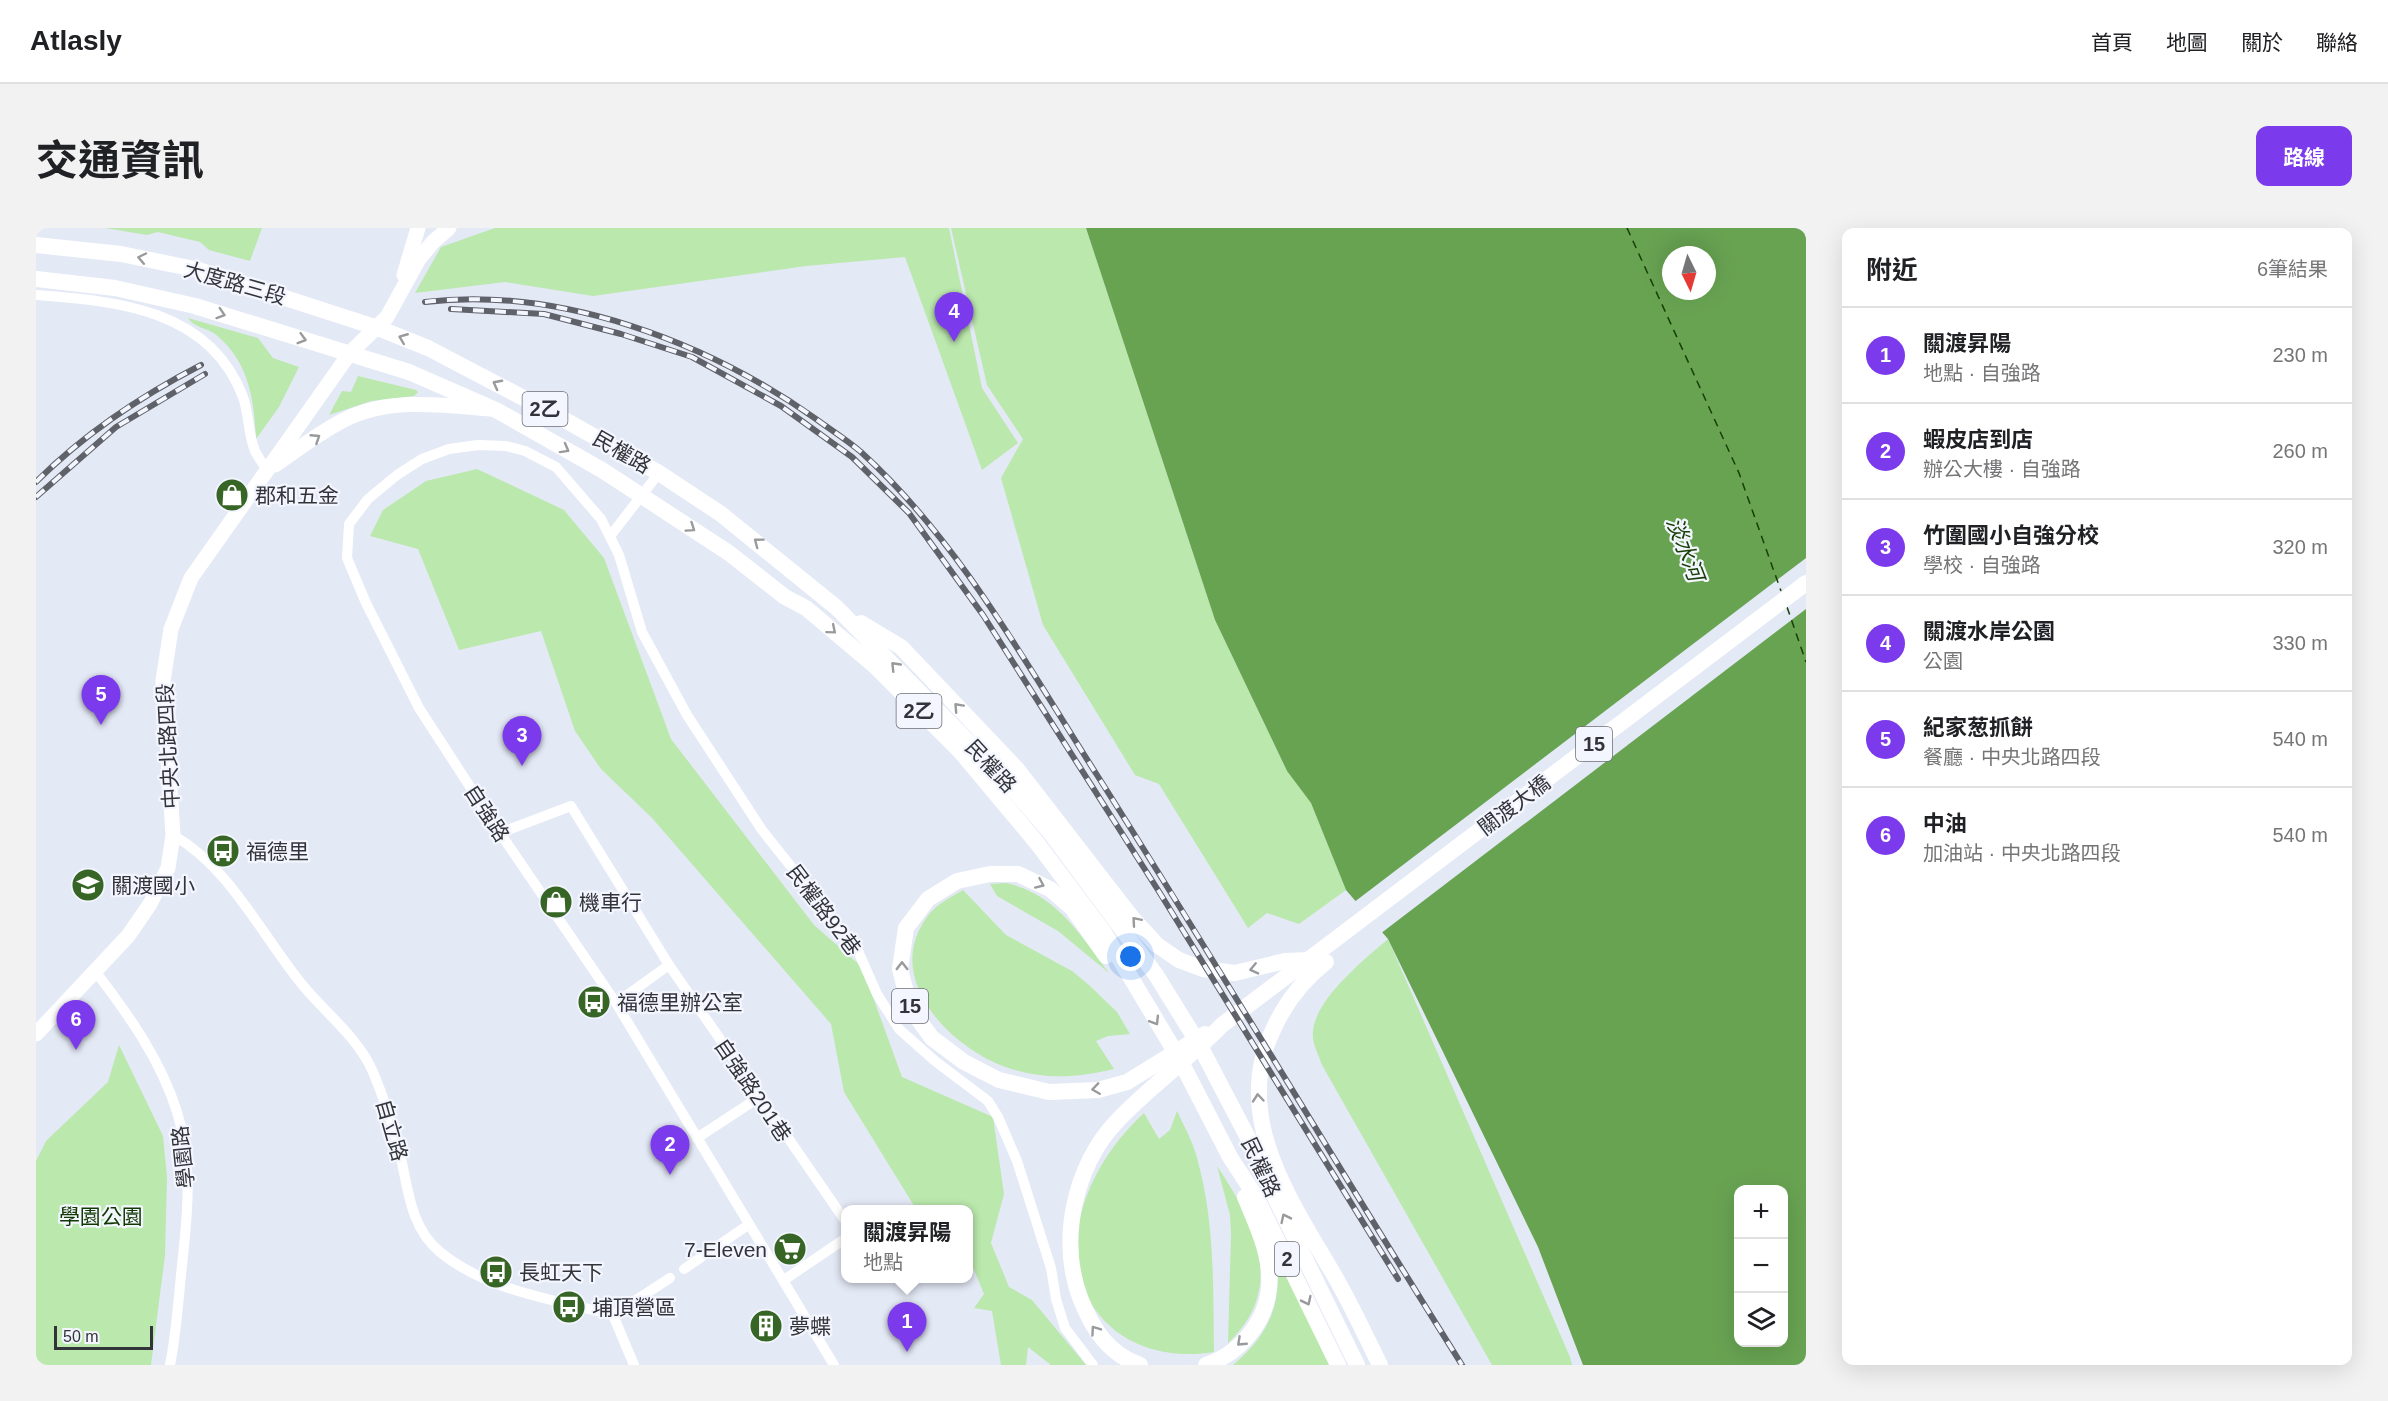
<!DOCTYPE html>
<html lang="zh-TW">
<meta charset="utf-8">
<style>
body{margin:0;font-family:Helvetica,"Noto Sans TC",sans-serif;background:#f2f2f2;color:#202124}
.controls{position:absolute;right:18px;bottom:18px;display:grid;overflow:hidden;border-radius:12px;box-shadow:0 6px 24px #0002}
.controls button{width:54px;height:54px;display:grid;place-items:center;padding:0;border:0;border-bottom:2px solid #e0e0e0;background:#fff;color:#202124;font:30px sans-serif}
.compass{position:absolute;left:1626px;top:18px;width:54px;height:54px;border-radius:50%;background:#fff;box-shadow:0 6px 24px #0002;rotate:175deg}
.scale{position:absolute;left:18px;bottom:15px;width:99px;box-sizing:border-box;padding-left:6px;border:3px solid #333439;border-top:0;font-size:16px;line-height:21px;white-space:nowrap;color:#333439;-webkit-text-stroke:4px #f3f6fe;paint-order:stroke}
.you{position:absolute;left:1095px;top:729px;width:21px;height:21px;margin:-15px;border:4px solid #fff;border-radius:50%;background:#1a73e8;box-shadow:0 0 0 9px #1a73e833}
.badge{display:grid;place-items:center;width:39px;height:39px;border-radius:50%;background:#7c3aed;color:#fff;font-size:20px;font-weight:700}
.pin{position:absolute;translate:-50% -50px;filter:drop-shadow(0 2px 3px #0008)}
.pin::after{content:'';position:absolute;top:32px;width:21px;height:18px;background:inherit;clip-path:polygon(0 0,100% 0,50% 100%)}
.popup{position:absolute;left:805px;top:977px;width:132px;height:78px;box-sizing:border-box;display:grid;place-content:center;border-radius:12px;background:#fff;filter:drop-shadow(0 2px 4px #0005);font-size:20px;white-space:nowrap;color:#757577}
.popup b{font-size:22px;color:#202124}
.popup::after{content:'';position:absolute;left:50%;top:100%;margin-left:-12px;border:12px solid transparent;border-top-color:#fff}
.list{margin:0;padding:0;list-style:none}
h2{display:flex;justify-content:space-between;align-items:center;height:78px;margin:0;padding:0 24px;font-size:26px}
h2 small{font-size:20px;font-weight:400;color:#757577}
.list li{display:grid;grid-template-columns:39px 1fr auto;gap:18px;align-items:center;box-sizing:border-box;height:96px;padding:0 24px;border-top:2px solid #e0e0e0}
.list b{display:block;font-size:22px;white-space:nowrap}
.list p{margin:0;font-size:20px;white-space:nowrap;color:#757577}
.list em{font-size:20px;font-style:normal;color:#757577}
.icon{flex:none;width:33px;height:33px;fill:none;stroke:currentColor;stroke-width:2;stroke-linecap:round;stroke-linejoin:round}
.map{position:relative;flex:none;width:1770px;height:1137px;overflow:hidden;border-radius:12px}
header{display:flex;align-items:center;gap:36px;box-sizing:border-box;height:84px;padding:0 30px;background:#fff;border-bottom:2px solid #e0e0e0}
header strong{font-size:28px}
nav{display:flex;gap:33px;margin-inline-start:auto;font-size:21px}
.intro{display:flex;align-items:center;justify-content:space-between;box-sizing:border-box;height:144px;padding:0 36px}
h1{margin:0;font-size:42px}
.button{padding:15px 27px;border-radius:12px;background:#7c3aed;color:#fff;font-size:21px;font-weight:700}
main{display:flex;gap:36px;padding:0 36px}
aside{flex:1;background:#fff;border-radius:12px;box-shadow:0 6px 24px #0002}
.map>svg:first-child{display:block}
</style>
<header>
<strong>Atlasly</strong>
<nav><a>首頁</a><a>地圖</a><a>關於</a><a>聯絡</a></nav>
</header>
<div class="intro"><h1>交通資訊</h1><a class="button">路線</a></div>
<main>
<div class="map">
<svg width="1770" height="1137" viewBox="0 0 1770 1137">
<rect width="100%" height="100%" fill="#e4e9f6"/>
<g fill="#bbe8ad">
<path d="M69 0H226L214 33 173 22 164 14 122 4 111 7Z"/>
<path d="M459 0H913L946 160 982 215 946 242 869 29 770 38 557 68 469 54 379 65 405 19Z"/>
<path d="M915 0H1050L1179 392 1251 543 1275 575 1310 662 1263 696 1231 685 1212 700 1123 556 1099 547 1007 397 965 250 987 211 951 157Z"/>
<path d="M152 90 222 110 237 130 263 139 243 179 220 211C218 171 213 133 179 106 171 100 157 99 152 90Z"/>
<path d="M322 148 380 162 382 164 378 168 335 173 293 187 306 163 315 164Z"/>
<path d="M441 241 528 282 568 330 635 511 778 697 826 739 866 849 957 889 968 966 955 1015 973 1059 996 1072 1050 1137H1015L992 1119 990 1137H965L956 1083 938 1080 948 1066 933 1030 932 982 880 981 808 864 795 796 616 590 565 541 539 503 505 403 423 422 382 321 334 308 347 282 390 253Z"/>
<path d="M970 655C1020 666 1044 706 1073 745L1022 703 961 668 954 656Z"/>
<path d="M927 662 970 707 1036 743 1053 757 1081 784 1094 806 1072 808 1060 813 1078 841C1044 849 1013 852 979 842 920 826 844 753 891 689 899 677 915 669 927 662Z"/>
<path d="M1352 711 1534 1129 1536 1137H1456L1286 837C1283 828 1278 819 1277 810 1273 775 1328 732 1352 711Z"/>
<path d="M83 817 127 908 131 949 129 1027 115 1137H0V933L10 913 72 854Z"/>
<path d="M1141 883C1148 898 1157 914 1161 930 1179 994 1177 1058 1178 1124 1100 1137 1036 1089 1041 1012 1044 964 1073 917 1108 885L1123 911 1134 902Z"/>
<path d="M1181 938C1219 995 1251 1060 1192 1115L1195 1006 1194 987Z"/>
<path d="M1241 1026 1296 1137H1197C1235 1105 1246 1075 1241 1026Z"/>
</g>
<path fill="#68a352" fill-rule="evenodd" d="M1050 0H1770V1137H1547L1502 1019 1352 711 1310 662 1275 575 1251 543 1179 392ZM1635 27H1671V63H1635ZM1702 962H1748V1114H1702Z"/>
<path fill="#e4e9f6" d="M1770 330V381L1344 706 1317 675Z"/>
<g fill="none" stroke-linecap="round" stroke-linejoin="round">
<g stroke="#173e04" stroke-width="1.5" stroke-dasharray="8 6" stroke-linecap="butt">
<path d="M1591 0 1703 245 1745 363"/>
<path d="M1751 379 1770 434"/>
</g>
<g stroke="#fff" stroke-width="10">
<path d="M0 67C81 73 174 81 207 169 213 186 212 206 219 223 222 229 227 236 231 242"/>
<path d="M575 307 623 245"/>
<path d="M464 605 535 578 633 737 810 994"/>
<path d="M137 607C196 641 226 709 269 760 292 787 323 811 337 844 347 868 355 892 362 917 372 955 372 998 404 1024 451 1063 520 1072 577 1087L598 1137"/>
<path d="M59 743C92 786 125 832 141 884 158 937 151 992 145 1047 142 1077 140 1107 134 1137"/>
<path d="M580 775 633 737"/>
<path d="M661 910 722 870"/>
<path d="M648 1041 712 997"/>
<path d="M748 1052 810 1010"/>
<path d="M577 1087 634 1050"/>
<path d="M798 1137 580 775 464 605 383 480 330 375 311 330 313 296 332 271 361 247 386 231 413 221 442 217 470 218 489 223 520 239 565 291 583 327 606 404 651 487 726 602 822 723 841 766 863 801 899 833 952 873 962 889 981 933 1015 1040 1020 1071 1029 1100 1057 1137"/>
</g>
<g stroke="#fff" stroke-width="15">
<path d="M368 47 382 0"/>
<path d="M239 237C261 222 284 204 308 192 353 169 407 177 454 181"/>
<path d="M0 806 92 708 114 676 132 640 137 607 127 453 135 401 155 350 314 125 351 89 383 31 397 14 413 0"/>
</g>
<g stroke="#fff" stroke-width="16">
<path d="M0 17 85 26 163 42 342 100 392 120 520 187 623 245 685 286 801 380 963 545 1014 604 1120 747 1164 818 1222 929 1236 963 1321 1137"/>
<path d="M0 51 79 60 159 78 373 144 460 182 566 242 693 325 749 369 770 380 840 439 924 523 1001 615 1067 703 1144 832 1194 929 1220 969 1302 1137"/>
<path d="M825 395 865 419 980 540 1097 691 1121 717 1143 732 1167 741 1199 745 1249 733 1275 732"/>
<path d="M1070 728 1036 680 1014 661 982 646H954L921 653 892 671 870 700 864 741 874 780 896 810 928 834 963 852 1013 864 1062 862 1091 854 1169 806"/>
<path d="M1290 734C1267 752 1249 775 1237 802 1195 889 1255 973 1298 1047 1315 1076 1329 1107 1344 1137"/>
<path d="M1104 1137C1073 1126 1057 1102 1045 1072 1022 1013 1038 939 1081 893 1114 858 1153 831 1186 797L1770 355"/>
<path d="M1170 1137C1208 1124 1237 1086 1233 1044 1231 1018 1219 993 1209 969"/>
</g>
<defs>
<g id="rail">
<path d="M389 74C524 58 671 114 780 191 795 202 811 212 825 224 924 314 990 436 1061 547 1185 742 1303 941 1426 1137"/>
<path d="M415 81 508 86 585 106 656 129 745 178 816 229 873 285 947 387 1122 662 1362 1051"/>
<path d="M0 254C48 206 105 168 165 137"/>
<path d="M0 269 80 199 169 146"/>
</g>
</defs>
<use href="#rail" stroke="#606269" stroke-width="6"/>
<use href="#rail" stroke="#f3f6fe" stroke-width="4" stroke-dasharray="11" stroke-linecap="butt"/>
</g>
<defs><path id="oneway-chevron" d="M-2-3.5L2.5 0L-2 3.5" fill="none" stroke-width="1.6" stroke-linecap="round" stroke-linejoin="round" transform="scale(1.5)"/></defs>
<g stroke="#999a9c">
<use href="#oneway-chevron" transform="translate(106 30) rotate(-168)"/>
<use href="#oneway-chevron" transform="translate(185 86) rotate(18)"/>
<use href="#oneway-chevron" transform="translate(367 110) rotate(-158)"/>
<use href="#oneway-chevron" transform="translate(266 111) rotate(16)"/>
<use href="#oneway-chevron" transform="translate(461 156) rotate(-152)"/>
<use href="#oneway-chevron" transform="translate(280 210) rotate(-33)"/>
<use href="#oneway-chevron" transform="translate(529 221) rotate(29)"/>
<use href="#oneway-chevron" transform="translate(655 300) rotate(34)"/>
<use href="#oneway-chevron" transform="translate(722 314) rotate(-143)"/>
<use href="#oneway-chevron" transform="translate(796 402) rotate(40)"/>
<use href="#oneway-chevron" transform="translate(859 438) rotate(-134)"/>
<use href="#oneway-chevron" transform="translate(922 479) rotate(-133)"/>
<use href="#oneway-chevron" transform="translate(1004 656) rotate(24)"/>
<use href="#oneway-chevron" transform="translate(1100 693) rotate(-131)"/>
<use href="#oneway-chevron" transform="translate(866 738) rotate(-90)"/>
<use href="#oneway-chevron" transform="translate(1218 741) rotate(167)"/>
<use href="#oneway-chevron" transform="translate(1119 793) rotate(58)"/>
<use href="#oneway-chevron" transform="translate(1060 861) rotate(172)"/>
<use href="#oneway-chevron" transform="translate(1222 870) rotate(-95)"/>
<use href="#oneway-chevron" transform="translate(1249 990) rotate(-116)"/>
<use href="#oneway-chevron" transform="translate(1271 1073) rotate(64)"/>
<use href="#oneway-chevron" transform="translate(1059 1102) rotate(-125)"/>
<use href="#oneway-chevron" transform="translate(1205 1114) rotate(137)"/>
</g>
<defs>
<symbol id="shop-disc" viewBox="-11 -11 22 22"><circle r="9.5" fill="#376525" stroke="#f3f6fe"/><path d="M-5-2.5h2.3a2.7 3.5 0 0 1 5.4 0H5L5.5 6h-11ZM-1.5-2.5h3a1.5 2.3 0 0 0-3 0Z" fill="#fff"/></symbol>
<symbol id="bus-disc" viewBox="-11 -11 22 22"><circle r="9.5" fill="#376525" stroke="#f3f6fe"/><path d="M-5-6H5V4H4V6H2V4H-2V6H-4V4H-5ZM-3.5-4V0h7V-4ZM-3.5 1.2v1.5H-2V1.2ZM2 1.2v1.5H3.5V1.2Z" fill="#fff"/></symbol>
<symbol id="school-disc" viewBox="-11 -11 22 22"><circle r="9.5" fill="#376525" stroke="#f3f6fe"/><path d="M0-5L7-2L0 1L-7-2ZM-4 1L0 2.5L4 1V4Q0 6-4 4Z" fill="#fff"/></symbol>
<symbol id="supermarket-disc" viewBox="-11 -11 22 22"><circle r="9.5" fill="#376525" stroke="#f3f6fe"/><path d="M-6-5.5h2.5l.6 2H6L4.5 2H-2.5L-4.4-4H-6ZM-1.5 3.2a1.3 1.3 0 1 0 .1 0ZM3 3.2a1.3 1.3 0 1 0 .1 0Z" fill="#fff"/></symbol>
<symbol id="building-disc" viewBox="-11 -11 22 22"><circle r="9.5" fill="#376525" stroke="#f3f6fe"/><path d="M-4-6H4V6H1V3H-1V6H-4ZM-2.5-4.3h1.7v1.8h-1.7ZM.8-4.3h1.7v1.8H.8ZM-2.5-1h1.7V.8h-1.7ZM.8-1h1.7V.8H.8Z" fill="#fff"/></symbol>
</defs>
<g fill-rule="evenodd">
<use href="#shop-disc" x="177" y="248" width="38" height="38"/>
<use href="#bus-disc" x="168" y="604" width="38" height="38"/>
<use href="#school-disc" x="33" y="638" width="38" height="38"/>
<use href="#shop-disc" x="501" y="655" width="38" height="38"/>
<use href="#bus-disc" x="539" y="755" width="38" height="38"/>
<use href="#supermarket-disc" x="735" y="1002" width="38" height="38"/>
<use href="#bus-disc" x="441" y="1025" width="38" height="38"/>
<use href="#bus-disc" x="514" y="1060" width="38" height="38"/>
<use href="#building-disc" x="711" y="1079" width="38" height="38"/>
</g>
<g text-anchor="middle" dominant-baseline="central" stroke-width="4.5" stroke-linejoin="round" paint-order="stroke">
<g fill="#f3f6fe" stroke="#6d6e74" stroke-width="1.5">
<rect x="486.5" y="164" width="45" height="34" rx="4.5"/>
<rect x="860.5" y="466" width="45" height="34" rx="4.5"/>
<rect x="1540" y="499" width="36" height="34" rx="4.5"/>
<rect x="856" y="761" width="36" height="34" rx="4.5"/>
<rect x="1239" y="1014" width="24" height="34" rx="4.5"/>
</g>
<g font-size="20" font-weight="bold" fill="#333439">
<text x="509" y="181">2乙</text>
<text x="883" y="483">2乙</text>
<text x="1558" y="516">15</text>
<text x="874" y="778">15</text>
<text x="1251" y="1031">2</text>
</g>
<g font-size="21" fill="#333439" stroke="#f3f6fe">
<text transform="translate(199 55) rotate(16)">大度路三段</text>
<text transform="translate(586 224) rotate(30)">民權路</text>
<text transform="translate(132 518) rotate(-93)">中央北路四段</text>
<text transform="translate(955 538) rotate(47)">民權路</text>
<text transform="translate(1478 577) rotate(-37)">關渡大橋</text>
<text transform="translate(451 585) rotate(57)">自強路</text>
<text transform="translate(788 682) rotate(53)">民權路92巷</text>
<text transform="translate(717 862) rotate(56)">自強路201巷</text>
<text transform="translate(356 902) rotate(74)">自立路</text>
<text transform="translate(147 929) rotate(-96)">學園路</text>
<text transform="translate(1225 939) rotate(65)">民權路</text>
</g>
<g font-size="21" fill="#333439" stroke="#f3f6fe" text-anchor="start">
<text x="219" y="267">郡和五金</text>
<text x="210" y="623">福德里</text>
<text x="75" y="657">關渡國小</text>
<text x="543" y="674">機車行</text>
<text x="581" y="774">福德里辦公室</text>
<text x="731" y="1021" text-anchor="end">7-Eleven</text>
<text x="483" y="1044">長虹天下</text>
<text x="556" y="1079">埔頂營區</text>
<text x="753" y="1098">夢蝶</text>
</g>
<g font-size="21" fill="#113900" stroke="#f3f6fe">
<text x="65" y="988">學園公園</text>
</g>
<g font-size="22" font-style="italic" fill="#173e04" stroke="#f3f6fe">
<text transform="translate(1649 321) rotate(69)">淡水河</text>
</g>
</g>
</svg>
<div class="controls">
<button>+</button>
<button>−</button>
<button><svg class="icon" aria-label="layers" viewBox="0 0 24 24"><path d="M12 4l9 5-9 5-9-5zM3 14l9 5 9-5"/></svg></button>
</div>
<svg class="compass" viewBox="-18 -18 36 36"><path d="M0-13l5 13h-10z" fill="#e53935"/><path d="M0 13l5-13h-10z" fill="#757577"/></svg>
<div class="scale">50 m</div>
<div class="you"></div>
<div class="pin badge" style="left:871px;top:1124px">1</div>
<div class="popup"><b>關渡昇陽</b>地點</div>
<div class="pin badge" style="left:634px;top:947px">2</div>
<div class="pin badge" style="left:486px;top:538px">3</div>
<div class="pin badge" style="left:918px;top:114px">4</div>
<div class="pin badge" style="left:65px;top:497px">5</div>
<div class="pin badge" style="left:40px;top:822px">6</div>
</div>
<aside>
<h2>附近<small>6筆結果</small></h2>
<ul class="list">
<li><span class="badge">1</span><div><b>關渡昇陽</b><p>地點 · 自強路</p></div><em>230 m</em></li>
<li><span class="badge">2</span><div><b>蝦皮店到店</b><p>辦公大樓 · 自強路</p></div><em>260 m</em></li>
<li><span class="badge">3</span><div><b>竹圍國小自強分校</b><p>學校 · 自強路</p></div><em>320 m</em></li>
<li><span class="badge">4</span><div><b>關渡水岸公園</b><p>公園</p></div><em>330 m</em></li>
<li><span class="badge">5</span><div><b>紀家葱抓餅</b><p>餐廳 · 中央北路四段</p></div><em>540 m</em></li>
<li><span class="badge">6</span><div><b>中油</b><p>加油站 · 中央北路四段</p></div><em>540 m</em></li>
</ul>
</aside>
</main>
